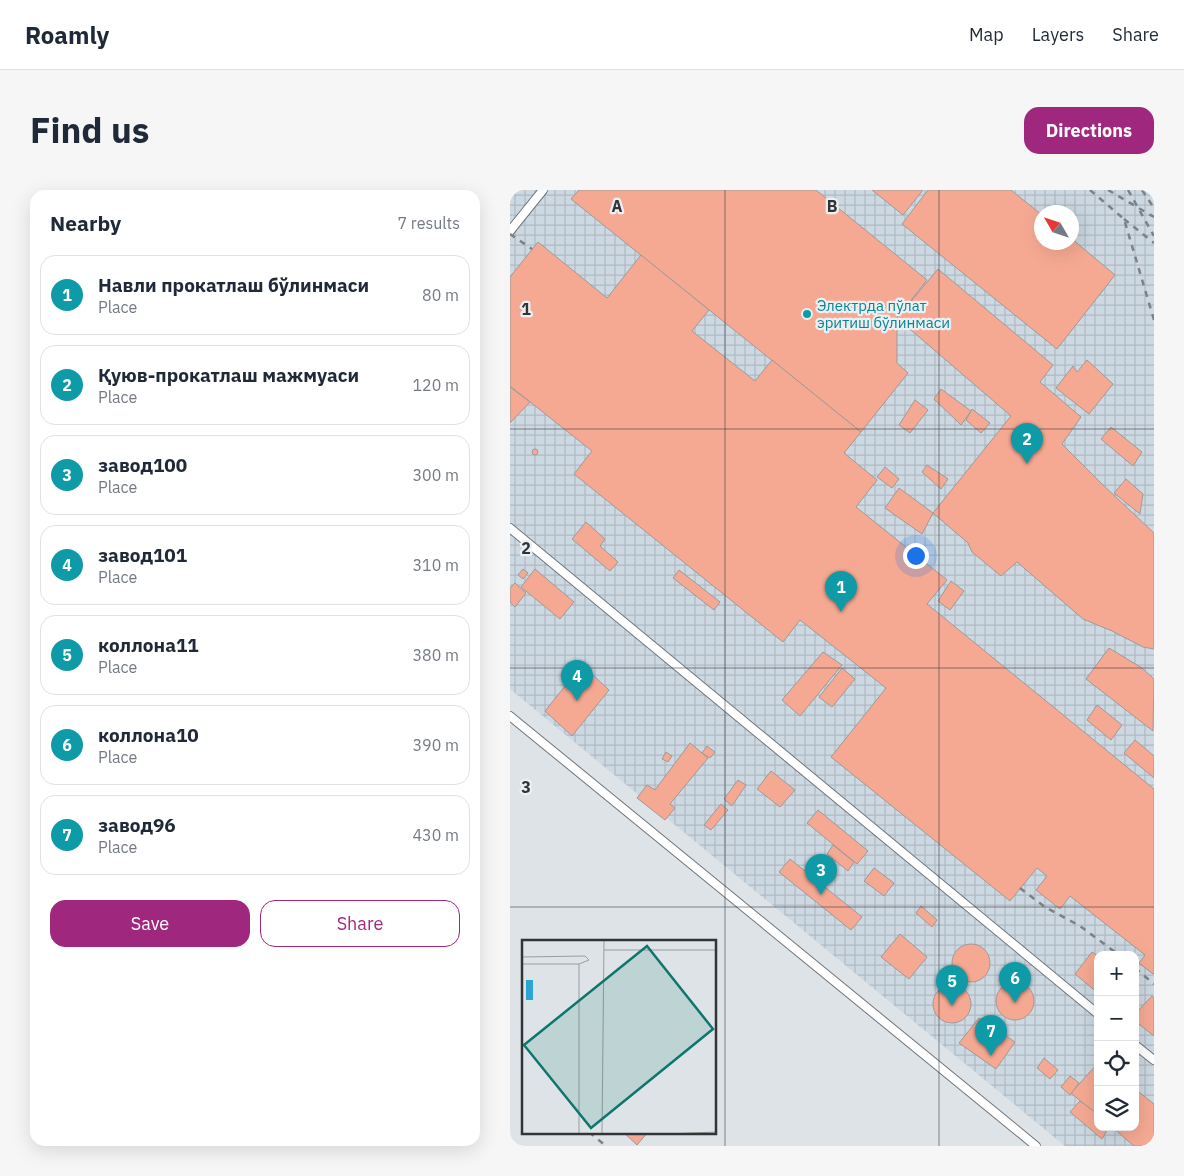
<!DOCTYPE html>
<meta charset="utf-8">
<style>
body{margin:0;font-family:"IBM Plex Sans",sans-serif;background:#f6f6f7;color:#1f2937}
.controls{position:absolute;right:15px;bottom:15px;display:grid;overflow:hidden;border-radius:10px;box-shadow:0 5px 20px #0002}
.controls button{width:45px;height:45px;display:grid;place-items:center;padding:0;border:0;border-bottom:1px solid #e0e1e3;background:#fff;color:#1f2937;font:25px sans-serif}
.compass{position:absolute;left:524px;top:15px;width:45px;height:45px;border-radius:50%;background:#fff;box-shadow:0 5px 20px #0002;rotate:309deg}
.you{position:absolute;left:405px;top:365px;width:18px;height:18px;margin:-12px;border:4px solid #fff;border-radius:50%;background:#1a73e8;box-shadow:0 0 0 8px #1a73e833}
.badge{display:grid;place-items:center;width:32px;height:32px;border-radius:50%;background:#a0277e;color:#fff;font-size:16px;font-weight:700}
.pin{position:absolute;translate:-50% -41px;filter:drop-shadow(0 1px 2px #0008)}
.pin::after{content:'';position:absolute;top:26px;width:18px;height:15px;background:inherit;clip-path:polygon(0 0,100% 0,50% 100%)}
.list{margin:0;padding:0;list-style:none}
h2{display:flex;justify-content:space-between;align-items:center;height:65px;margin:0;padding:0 20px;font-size:21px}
h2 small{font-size:16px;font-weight:400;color:#747a83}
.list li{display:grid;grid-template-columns:32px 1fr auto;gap:15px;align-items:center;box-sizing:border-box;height:80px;margin:0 10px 10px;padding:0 10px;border:1px solid #e0e1e3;border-radius:15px}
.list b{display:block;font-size:19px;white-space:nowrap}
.list p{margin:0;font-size:16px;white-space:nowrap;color:#747a83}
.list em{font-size:16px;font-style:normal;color:#747a83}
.actions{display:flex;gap:10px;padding:15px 20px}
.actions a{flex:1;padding:11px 0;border:1px solid #a0277e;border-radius:15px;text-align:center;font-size:18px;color:#a0277e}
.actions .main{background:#a0277e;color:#fff}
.icon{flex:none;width:28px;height:28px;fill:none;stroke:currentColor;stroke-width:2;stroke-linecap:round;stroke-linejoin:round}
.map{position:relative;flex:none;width:644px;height:956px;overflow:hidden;border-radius:15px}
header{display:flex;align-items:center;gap:30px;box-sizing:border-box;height:70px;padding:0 25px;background:#fff;border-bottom:1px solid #e0e1e3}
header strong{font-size:24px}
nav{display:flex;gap:28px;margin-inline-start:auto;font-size:18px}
.intro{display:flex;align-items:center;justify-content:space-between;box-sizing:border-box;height:120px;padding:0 30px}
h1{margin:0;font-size:35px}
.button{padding:12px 22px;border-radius:15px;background:#a0277e;color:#fff;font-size:18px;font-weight:700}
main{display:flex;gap:30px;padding:0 30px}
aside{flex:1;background:#fff;border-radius:15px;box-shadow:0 5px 20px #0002}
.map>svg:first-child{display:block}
</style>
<header>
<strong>Roamly</strong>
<nav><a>Map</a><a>Layers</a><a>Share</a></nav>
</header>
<div class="intro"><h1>Find us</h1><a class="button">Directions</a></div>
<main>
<aside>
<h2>Nearby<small>7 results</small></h2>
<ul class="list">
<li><span class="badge" style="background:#0f9aa8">1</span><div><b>Навли прокатлаш бўлинмаси</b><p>Place</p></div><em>80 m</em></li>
<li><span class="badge" style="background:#0f9aa8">2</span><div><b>Қуюв-прокатлаш мажмуаси</b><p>Place</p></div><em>120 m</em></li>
<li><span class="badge" style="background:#0f9aa8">3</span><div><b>завод100</b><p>Place</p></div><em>300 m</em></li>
<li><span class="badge" style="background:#0f9aa8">4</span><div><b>завод101</b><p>Place</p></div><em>310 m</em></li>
<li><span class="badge" style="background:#0f9aa8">5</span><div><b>коллона11</b><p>Place</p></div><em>380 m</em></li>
<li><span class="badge" style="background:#0f9aa8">6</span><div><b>коллона10</b><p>Place</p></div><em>390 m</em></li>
<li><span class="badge" style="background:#0f9aa8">7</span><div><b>завод96</b><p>Place</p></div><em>430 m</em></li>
</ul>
<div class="actions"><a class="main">Save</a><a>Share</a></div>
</aside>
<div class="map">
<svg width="644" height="956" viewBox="0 0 644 956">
<defs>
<pattern id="industrial-grid" width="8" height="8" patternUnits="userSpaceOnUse" patternTransform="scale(1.25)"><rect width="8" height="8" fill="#ccd8e2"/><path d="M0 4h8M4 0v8" fill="none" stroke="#b0bac2"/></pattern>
</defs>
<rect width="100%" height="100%" fill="#dde3e7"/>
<path fill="url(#industrial-grid)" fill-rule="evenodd" d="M0 0H644V956H555L0 499ZM532 22H562V52H532ZM588 765H625V937H588Z"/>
<g fill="#f5a993" stroke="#a09997">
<path d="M69 0H306L417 90 387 128V173L398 183 351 242 61 9Z"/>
<path d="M362 0H413L393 25Z"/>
<path d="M418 0H501L532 25V52H562V49L605 85 547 159 392 34Z"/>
<path d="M28 52 97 108 131 65 199 120 182 141 245 191 262 170 351 242 334 263 367 290 346 317 437 390 417 414 644 599V783L643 784 629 773 635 765 560 706 550 719 526 700 537 686 527 678 500 711 321 567 376 498 290 430 273 452 64 284 82 261 0 196V87Z"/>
<path d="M428 79 543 175 530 192 571 227 552 254 591 293 644 343V459L633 457 602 441 573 429 507 372 491 386 462 362 458 353 423 323 501 226 387 128Z"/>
<path d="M577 170 603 194 579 224 546 198 563 176 567 182Z"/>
<path d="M0 197 20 212 0 233Z"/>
<path d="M431 199 461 221 451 235 424 209Z"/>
<path d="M405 210 418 220 400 243 389 235Z"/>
<path d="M462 219 480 233 471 243 456 230Z"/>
<path d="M601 237 632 262 623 276 591 249Z"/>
<circle cx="25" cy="262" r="3"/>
<path d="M417 275 438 289 431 299 412 282Z"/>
<path d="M375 277 389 289 382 298 367 287Z"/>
<path d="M616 289 633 304 630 324 604 303Z"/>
<path d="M389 298 423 323 412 344 375 318Z"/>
<path d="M76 332 95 349 90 356 108 372 100 381 62 349Z"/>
<path d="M13 379 18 383 13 389 8 385Z"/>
<path d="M25 379 64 412 50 429 11 397Z"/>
<path d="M169 380 210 412 204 420 163 388Z"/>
<path d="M441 391 454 401 440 420 428 411Z"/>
<path d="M5 393 16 403 5 417 0 412V398Z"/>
<path d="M599 458 632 478 644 489 643 541 576 489Z"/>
<path d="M313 462 332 475 290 526 272 510Z"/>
<path d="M72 475 99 500 62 546 35 521Z"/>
<path d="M332 478 345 489 322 517 309 507Z"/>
<path d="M587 515 612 535 601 550 577 530Z"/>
<path d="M625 550 644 566V588L614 563Z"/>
<path d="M180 553 198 568 160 614 165 618 155 630 127 608 137 595 145 600Z"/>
<path d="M197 556 205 562 200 568 192 563Z"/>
<path d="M156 562 162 566 158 572 152 569Z"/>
<path d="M261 581 285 600 270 617 247 599Z"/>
<path d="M228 590 236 595 222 616 214 609Z"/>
<path d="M211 614 218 620 201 640 194 635Z"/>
<path d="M308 620 358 661 347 674 297 633Z"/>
<path d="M323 655 344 672 338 681 317 664Z"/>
<path d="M280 669 352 727 341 740 269 682Z"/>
<path d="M364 678 384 693 374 706 354 691Z"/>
<path d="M411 716 427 730 422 737 406 723Z"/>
<path d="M390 744 417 767 399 789 371 767Z"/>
<circle cx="461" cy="773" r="19"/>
<path d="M582 762 588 766V803L565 784Z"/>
<circle cx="505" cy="811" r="19"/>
<circle cx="442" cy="814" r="19"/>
<path d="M642 806 644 808V846L625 831V824Z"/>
<path d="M469 828 505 852 486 879 449 853Z"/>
<path d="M534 868 548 880 540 889 527 878Z"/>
<path d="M588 873V926L561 903Z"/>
<path d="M560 886 569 893 560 905 551 897Z"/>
<path d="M625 899 644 914V956H624L602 937H625Z"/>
<path d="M570 911 588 924V937H599L592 949 560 922Z"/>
<path d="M113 942H138L127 955Z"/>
</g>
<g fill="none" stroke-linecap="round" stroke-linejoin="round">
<defs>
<g id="minor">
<path d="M0 41 33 0"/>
<path d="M0 338 588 824"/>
<path d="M0 526 526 956"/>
<path d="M625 855 644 870"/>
</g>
</defs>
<use href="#minor" stroke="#707579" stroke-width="10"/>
<use href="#minor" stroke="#fff" stroke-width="8"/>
<g stroke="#7d8184" stroke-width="2.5" stroke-dasharray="6 6" stroke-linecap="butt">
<path d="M580 0 614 29 644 130"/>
<path d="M598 0 644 27"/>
<path d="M618 0 644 46"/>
<path d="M632 0 644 18"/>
<path d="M614 29 644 53"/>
<path d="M0 44 22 59"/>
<path d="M510 698 535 717 570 736 609 765"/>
<path d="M625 778 644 794"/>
<path d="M79 942 96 956"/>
</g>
</g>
<path fill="none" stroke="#323436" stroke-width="1" stroke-opacity="0.55" d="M215 0V956M429 0V956M0 239H644M0 478H644M0 717H644"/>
<circle fill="#0f9aa8" stroke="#eaf0f4" stroke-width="2" cx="297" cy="124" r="5"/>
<g text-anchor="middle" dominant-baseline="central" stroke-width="4.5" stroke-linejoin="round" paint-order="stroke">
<g font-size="15" fill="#0d838f" stroke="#eaf0f4" text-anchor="start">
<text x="307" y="115">Электрда пўлат<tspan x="307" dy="17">эритиш бўлинмаси</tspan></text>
</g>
</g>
<g transform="translate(12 750)">
<rect width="194" height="194" fill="#dde3e7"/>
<path d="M4 40H11V60H4Z" fill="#2ba5d0"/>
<path fill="none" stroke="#999da0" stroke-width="1" d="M82 10H194M0 17 63 16 67 20 57 24H0M57 194V24M80 194 82 0M146 194 194 192"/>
<path fill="#0f766e" fill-opacity="0.15" stroke="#0f766e" stroke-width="2.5" d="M125 6 191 89 69 188 2 105Z"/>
<rect width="194" height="194" fill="none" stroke="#323436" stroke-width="2.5"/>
</g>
<g font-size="16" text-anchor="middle" font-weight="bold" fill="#323436" stroke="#eaf0f4" stroke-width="4.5" stroke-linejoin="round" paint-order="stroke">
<text x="107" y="22">A</text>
<text x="322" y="22">B</text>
<text x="16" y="125">1</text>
<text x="16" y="364">2</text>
<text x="16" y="603">3</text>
</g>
</svg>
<div class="controls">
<button>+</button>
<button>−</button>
<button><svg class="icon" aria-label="locate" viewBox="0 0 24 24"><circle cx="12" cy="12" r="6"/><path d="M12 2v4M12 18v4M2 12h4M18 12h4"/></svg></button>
<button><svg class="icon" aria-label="layers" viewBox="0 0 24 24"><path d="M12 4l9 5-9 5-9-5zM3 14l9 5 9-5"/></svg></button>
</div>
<svg class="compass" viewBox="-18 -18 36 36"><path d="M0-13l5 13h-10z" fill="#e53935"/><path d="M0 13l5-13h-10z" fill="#747a83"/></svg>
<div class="you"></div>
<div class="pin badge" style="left:331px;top:422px;background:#0f9aa8">1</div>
<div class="pin badge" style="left:517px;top:274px;background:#0f9aa8">2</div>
<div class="pin badge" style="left:311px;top:705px;background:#0f9aa8">3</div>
<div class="pin badge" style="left:67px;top:511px;background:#0f9aa8">4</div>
<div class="pin badge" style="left:442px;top:816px;background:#0f9aa8">5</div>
<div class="pin badge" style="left:505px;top:813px;background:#0f9aa8">6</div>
<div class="pin badge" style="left:481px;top:866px;background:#0f9aa8">7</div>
</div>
</main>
